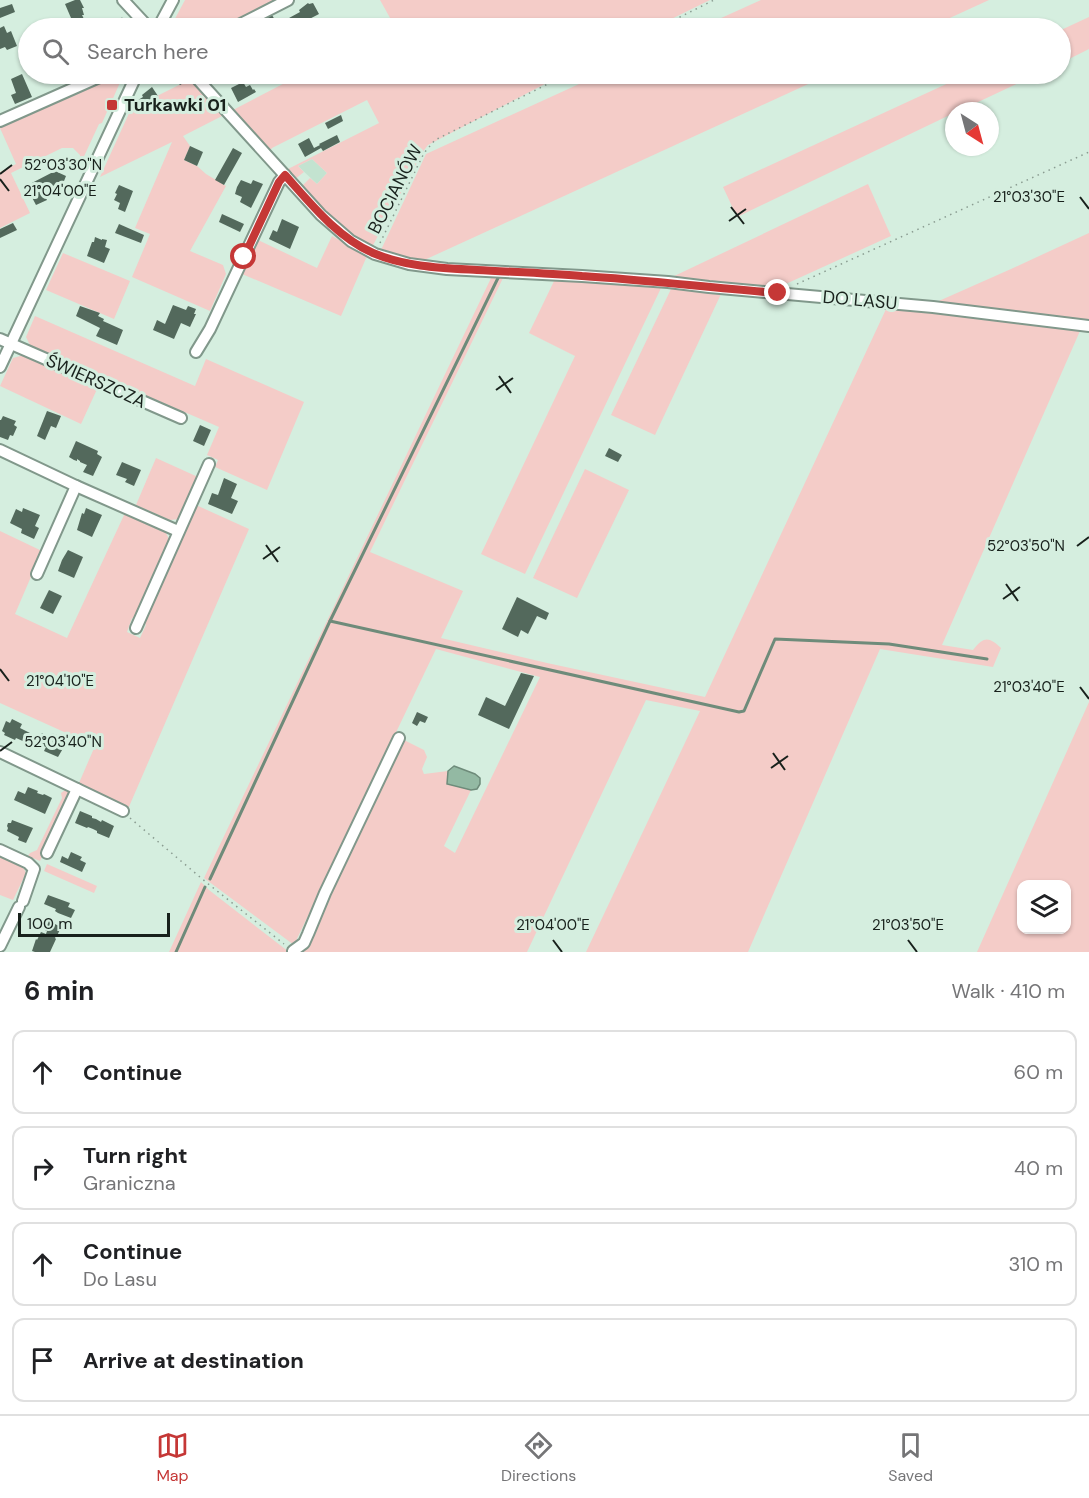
<!DOCTYPE html>
<meta charset="utf-8">
<style>
body{margin:0;font-family:"DM Sans",sans-serif;background:#f6f6f6;color:#202124}
.controls{position:absolute;right:18px;bottom:18px;display:grid;overflow:hidden;border-radius:12px;box-shadow:0 2px 4px #0004}
.controls button{width:54px;height:54px;display:grid;place-items:center;padding:0;border:0;border-bottom:2px solid #e0e0e0;background:#fff;color:#202124;font:30px sans-serif}
.compass{position:absolute;left:945px;top:102px;width:54px;height:54px;border-radius:50%;background:#fff;box-shadow:0 2px 4px #0004;rotate:144deg}
.scale{position:absolute;left:18px;bottom:15px;width:152px;box-sizing:border-box;padding-left:6px;border:3px solid #18211c;border-top:0;font-size:16px;line-height:21px;white-space:nowrap;color:#18211c;-webkit-text-stroke:4px #d5eedf;paint-order:stroke}
.stop{position:absolute;width:18px;height:18px;margin:-14px;border:4px solid #c53736;border-radius:50%;background:#fff}
.stop.end{background:#c53736;border-color:#fff;box-shadow:0 2px 6px #0008}
.list{margin:0;padding:0;list-style:none}
h2{display:flex;justify-content:space-between;align-items:center;height:78px;margin:0;padding:0 24px;font-size:26px}
h2 small{font-size:20px;font-weight:400;color:#757577}
.list li{display:grid;grid-template-columns:39px 1fr auto;gap:18px;align-items:center;box-sizing:border-box;height:84px;margin:0 12px 12px;padding:0 12px;border:2px solid #e0e0e0;border-radius:12px}
.list b{display:block;font-size:22px;white-space:nowrap}
.list p{margin:0;font-size:20px;white-space:nowrap;color:#757577}
.list em{font-size:20px;font-style:normal;color:#757577}
.icon{flex:none;width:33px;height:33px;fill:none;stroke:currentColor;stroke-width:2;stroke-linecap:round;stroke-linejoin:round}
.map{position:relative;flex:none;width:1089px;height:952px;overflow:hidden}
.search{position:absolute;background:#fff;box-shadow:0 2px 4px #0004;left:18px;right:18px;top:18px;height:66px;display:flex;align-items:center;gap:15px;box-sizing:border-box;padding:0 21px;border-radius:33px;color:#757577;font-size:22px}
.sheet{height:462px;background:#fff}
nav{display:flex;justify-content:space-around;align-items:center;box-sizing:border-box;height:84px;border-top:2px solid #e0e0e0;background:#fff;font-size:16px;color:#757577}
nav a{display:grid;justify-items:center;gap:3px}
nav .on{color:#c53736}
.map>svg:first-child{display:block}
</style>
<div class="map">
<svg width="1089" height="952" viewBox="0 0 1089 952">
<rect width="100%" height="100%" fill="#d5eedf"/>
<path fill="#c3e3d0" d="M312 159 327 173 317 184 298 166Z"/>
<g fill="#f4ccc8" fill-rule="evenodd">
<path d="M185 0H280L224 28H170Z"/>
<path d="M380 0H710L653 28H388L394 25Z"/>
<path d="M761 0H989L928 28H699Z"/>
<path d="M1089 17V49L1061 63V30Z"/>
<path d="M115 74H120L122 78 102 123 99 124 80 165V155L73 148H62L11 173 30 213 0 228V172L16 164 0 128 8 124V122Z"/>
<path d="M302 74H564L428 145 422 153 371 249 346 234 301 187 310 178 317 184 327 173 312 159 298 166 304 172 295 179 286 170 379 123 367 100 272 148 269 152 233 110Z"/>
<path d="M601 74H830L420 262 380 252 426 154Z"/>
<path d="M968 74H1038L959 111H954V113L737 217 723 187Z"/>
<path d="M191 79 224 115 183 136 190 146 184 160 197 166 206 174 226 186 190 251 223 265 226 274 210 311 132 277 150 234 135 228 172 142 100 177 131 109Z"/>
<path d="M868 184 891 236 777 288 668 279Z"/>
<path d="M1089 233V321L932 304 1011 269Z"/>
<path d="M332 236 367 256 341 316 242 274 258 240 317 268Z"/>
<path d="M63 253 130 281 114 319 46 290Z"/>
<path d="M492 276H504L370 552 463 591 441 638 547 663 705 697 887 307 1080 331 942 645 973 650C984 636 989 637 1001 648L993 667 880 649 748 952H586L700 711 646 700 527 952H304L355 840 404 740 424 750 427 757 422 769 424 774 448 771 447 784 471 790 444 846 455 853 540 677 436 649 294 945 204 878Z"/>
<path d="M555 279 661 288 525 574 481 554 575 356 529 333Z"/>
<path d="M671 289 721 294 655 435 611 415Z"/>
<path d="M35 316 195 386 206 359 304 402 267 490 215 467 218 460 207 455 219 427 30 345 26 337Z"/>
<path d="M24 355 98 387 81 424 0 386 13 358Z"/>
<path d="M156 458 198 477 180 519 170 520 136 505Z"/>
<path d="M585 469 629 490 577 598 533 578Z"/>
<path d="M196 505 249 529 128 809 79 783 95 746 0 703V531L42 551 15 614 67 638 125 513 165 531 170 541 135 619 132 618 127 632 140 638 146 625 144 623Z"/>
<path d="M1089 702V952H977ZM1022 884H1066V930H1022Z"/>
<path d="M68 788 73 793 40 861 28 856 30 853 37 850 62 798 61 793Z"/>
<path d="M0 855 22 865 26 873 13 900 0 895Z"/>
<path d="M47 864 97 886 94 893 44 871Z"/>
<path d="M201 882 209 890 289 952H169Z"/>
</g>
<path fill="#93b9a3" stroke="#6e8b7a" stroke-width="1.5" d="M454 766 475 774 480 778V784L477 789 471 790 447 784 448 771Z"/>
<g fill="none" stroke-linecap="round" stroke-linejoin="round">
<g stroke="#6e8b7a" stroke-width="3">
<path d="M330 621 739 712 744 711 775 639 889 644 987 659"/>
<path d="M210 879 330 621 498 278"/>
<path d="M176 952 205 887"/>
</g>
</g>
<g fill="#53695c">
<path d="M75 0H80L84 8H82L84 15H82L85 21 74 25 65 4Z"/>
<path d="M308 3 309 4 313 3 319 14 294 27 289 18 300 12 299 10Z"/>
<path d="M12 4 15 12 0 18V8Z"/>
<path d="M272 15 279 27 275 28H259L256 23Z"/>
<path d="M4 26 7 33 11 31 17 46 7 50 5 47 0 49V28Z"/>
<path d="M22 74 32 97 15 104 11 95 16 93 11 79Z"/>
<path d="M172 74H186L191 79 180 85 175 79 172 82 168 77Z"/>
<path d="M243 82 246 87 250 85 253 90 254 89 256 92 238 102 231 88Z"/>
<path d="M152 87 158 96 140 105 138 100 143 97 142 95Z"/>
<path d="M341 115 343 121 328 129 325 123Z"/>
<path d="M337 135 340 142 323 151 321 148 305 157 298 144 309 138 314 148 320 145 319 144Z"/>
<path d="M190 146 203 152 197 166 184 160Z"/>
<path d="M233 148 242 153 224 185 215 180Z"/>
<path d="M55 171 66 176 64 181 53 186H51L42 191 47 200 36 205 26 186Z"/>
<path d="M241 180 251 184 253 180 263 184 251 208 240 202 242 197 235 194 237 187Z"/>
<path d="M119 185 133 191 125 212 118 209 120 203 114 200 117 194 115 193Z"/>
<path d="M222 214 244 224 240 232 219 222Z"/>
<path d="M282 219 299 227 290 249 269 239 273 230 277 232Z"/>
<path d="M13 223 17 230 0 238V229Z"/>
<path d="M119 224 144 235 141 243 115 233Z"/>
<path d="M95 237 102 240V239L107 240 105 247 110 249 104 263 87 256 92 242H94Z"/>
<path d="M173 305 186 310 188 306 196 309 194 314H196L190 327 181 323 174 339 153 330 157 320 165 324Z"/>
<path d="M80 306 100 313 98 316 104 319 103 321 123 330 117 345 96 336 100 328 76 316Z"/>
<path d="M47 411 61 416 56 428 51 426 45 440 37 436Z"/>
<path d="M3 416 16 421 14 425 17 427 13 436 10 435 8 440 0 437V420H1Z"/>
<path d="M200 425 211 430 204 446 193 441Z"/>
<path d="M76 441 98 451 97 454 102 457 93 476 83 472 87 465 80 462V461L77 459V461L74 460 69 457Z"/>
<path d="M609 448 622 455 618 462 605 456Z"/>
<path d="M122 462 141 470 134 486 125 482 127 479 116 475Z"/>
<path d="M224 478 237 484 231 498 238 501 232 514 208 504 212 493 218 495Z"/>
<path d="M23 508 40 515 35 526 39 528 34 539 21 533 22 529 10 523 16 509 22 512Z"/>
<path d="M86 508 102 515 92 537 77 530 82 513 84 514Z"/>
<path d="M68 550 83 557 74 578 58 571 62 560Z"/>
<path d="M49 590 62 596 53 614 40 608Z"/>
<path d="M517 597 549 613 546 620 537 616 528 634 521 630 518 637 502 629Z"/>
<path d="M521 673 534 676 509 729 478 715 486 697 505 706Z"/>
<path d="M417 712 428 717 425 723 420 721 417 726 412 723Z"/>
<path d="M12 719 22 724 20 728 30 733 25 742 16 738 15 740 4 735 5 733 2 731 6 721 10 723Z"/>
<path d="M42 733 50 738 52 733 66 739 63 744 65 745 58 757 44 751 46 747 37 743Z"/>
<path d="M28 787 38 791 37 793 43 795 44 794 52 798 45 814 14 800 18 791 25 794Z"/>
<path d="M80 811 92 816V818L96 819 101 822 102 820 114 826 109 838 97 833V831L93 829 88 827 87 828 75 823Z"/>
<path d="M12 820 33 828 26 843 18 840 19 837 7 831 8 828 7 826 8 823H11Z"/>
<path d="M71 852 82 857 80 860 86 863 82 872 60 862 62 856 68 859Z"/>
<path d="M48 895 70 903 68 907 75 910 71 918 58 913 55 911 56 909 44 904Z"/>
<path d="M49 921 61 927 57 936H56L55 938 56 939 50 952H35L32 951 36 939 37 940 41 932 46 934 47 931 45 930Z"/>
</g>
<g fill="none" stroke-linecap="round" stroke-linejoin="round">
<defs>
<g id="minor">
<path d="M123 0 149 28"/>
<path d="M158 28 173 0"/>
<path d="M233 28 288 0"/>
<path d="M193 74 321 215 351 241 375 254 409 264 447 269 582 276 668 282 709 287 933 307 1089 326"/>
<path d="M0 121 106 74"/>
<path d="M0 339 181 418"/>
<path d="M196 352 210 329 279 182 285 175"/>
<path d="M0 367 137 74"/>
<path d="M0 450 76 486 178 531"/>
<path d="M37 574 76 486"/>
<path d="M136 628 209 464"/>
<path d="M0 752 123 811"/>
<path d="M0 850 28 863 34 869 23 901"/>
<path d="M47 853 77 789"/>
<path d="M0 946 19 907"/>
<path d="M293 951 304 943 308 934 325 893 399 738"/>
</g>
</defs>
<use href="#minor" stroke="#81988b" stroke-width="14"/>
<g stroke="#8a9c91" stroke-width="1.5" stroke-dasharray="1.5 4.5" stroke-linecap="butt">
<path d="M99 28 125 17"/>
<path d="M658 28 714 0"/>
<path d="M380 243 424 153 435 140 568 74"/>
<path d="M797 284 1089 152"/>
<path d="M130 818 207 883 284 944"/>
</g>
<use href="#minor" stroke="#fff" stroke-width="10"/>
</g>
<g fill="none" stroke-linecap="round" stroke-linejoin="round">
<path stroke="#c53736" stroke-width="8" d="M244 257 279 182 285 175C311 204 337 237 373 253 406 267 442 268 477 270 512 272 547 273 582 276 647 280 712 288 778 293"/>
</g>
<path fill="none" stroke="#18211c" stroke-width="2" d="M0 174 12 165M0 179 9 191M1080 197 1089 209M731 207 744 224M729 221 746 209M499 376 511 393M496 390 513 378M266 545 278 562M1077 546 1089 537M263 559 280 547M1006 584 1018 601M1003 599 1020 587M0 669 9 681M1080 687 1089 699M0 751 12 742M773 753 785 770M771 768 788 756M553 940 562 952M908 940 917 952"/>
<rect fill="#c53736" stroke="#d5eedf" stroke-width="2" x="106" y="99" width="12" height="12" rx="3"/>
<g text-anchor="middle" dominant-baseline="central" stroke-width="6" stroke-linejoin="round" paint-order="stroke">
<g font-size="18" font-weight="bold" fill="#18211c" stroke="#d5eedf" text-anchor="start">
<text x="124" y="105">Turkawki 01</text>
</g>
<g font-size="18" fill="#18211c" stroke="#d5eedf">
<text transform="translate(395 189) rotate(-63)">BOCIANÓW</text>
<text transform="translate(860 300) rotate(5)">DO LASU</text>
<text transform="translate(96 381) rotate(24)">ŚWIERSZCZA</text>
</g>
</g>
<g font-size="15" text-anchor="middle" fill="#18211c" stroke="#d5eedf" stroke-width="6" stroke-linejoin="round" paint-order="stroke">
<text x="63" y="170">52°03'30"N</text>
<text x="60" y="196">21°04'00"E</text>
<text x="1029" y="202">21°03'30"E</text>
<text x="1026" y="551">52°03'50"N</text>
<text x="60" y="686">21°04'10"E</text>
<text x="1029" y="692">21°03'40"E</text>
<text x="63" y="747">52°03'40"N</text>
<text x="553" y="930">21°04'00"E</text>
<text x="908" y="930">21°03'50"E</text>
</g>
</svg>
<div class="controls">
<button><svg class="icon" aria-label="layers" viewBox="0 0 24 24"><path d="M12 4l9 5-9 5-9-5zM3 14l9 5 9-5"/></svg></button>
</div>
<svg class="compass" viewBox="-18 -18 36 36"><path d="M0-13l5 13h-10z" fill="#e53935"/><path d="M0 13l5-13h-10z" fill="#757577"/></svg>
<div class="scale">100 m</div>
<div class="stop" style="left:244px;top:257px"></div>
<div class="stop end" style="left:778px;top:293px"></div>
<div class="search"><svg class="icon" aria-label="search" viewBox="0 0 24 24"><circle cx="10" cy="10" r="6"/><path d="M15 15l6 6"/></svg>Search here</div>
</div>
<section class="sheet">
<h2>6 min<small>Walk · 410 m</small></h2>
<ul class="list">
<li><svg class="icon" aria-label="ahead" viewBox="0 0 24 24"><path d="M12 20V5M6 11l6-6 6 6"/></svg><div><b>Continue</b></div><em>60 m</em></li>
<li><svg class="icon" aria-label="right" viewBox="0 0 24 24"><path d="M7 20v-9h11M14 6l5 5-5 5"/></svg><div><b>Turn right</b><p>Graniczna</p></div><em>40 m</em></li>
<li><svg class="icon" aria-label="ahead" viewBox="0 0 24 24"><path d="M12 20V5M6 11l6-6 6 6"/></svg><div><b>Continue</b><p>Do Lasu</p></div><em>310 m</em></li>
<li><svg class="icon" aria-label="arrive" viewBox="0 0 24 24"><path d="M6 21V4h12l-3 4 3 4H6"/></svg><div><b>Arrive at destination</b></div></li>
</ul>
</section>
<nav>
<a class="on"><svg class="icon" aria-label="map" viewBox="0 0 24 24"><path d="M3 6l6-2 6 2 6-2v14l-6 2-6-2-6 2zM9 4v14M15 6v14"/></svg>Map</a>
<a><svg class="icon" aria-label="directions" viewBox="0 0 24 24"><path d="M12 3l9 9-9 9-9-9zM9 14v-3h6M13 9l2 2-2 2"/></svg>Directions</a>
<a><svg class="icon" aria-label="saved" viewBox="0 0 24 24"><path d="M7 4h10v16l-5-4-5 4z"/></svg>Saved</a>
</nav>
